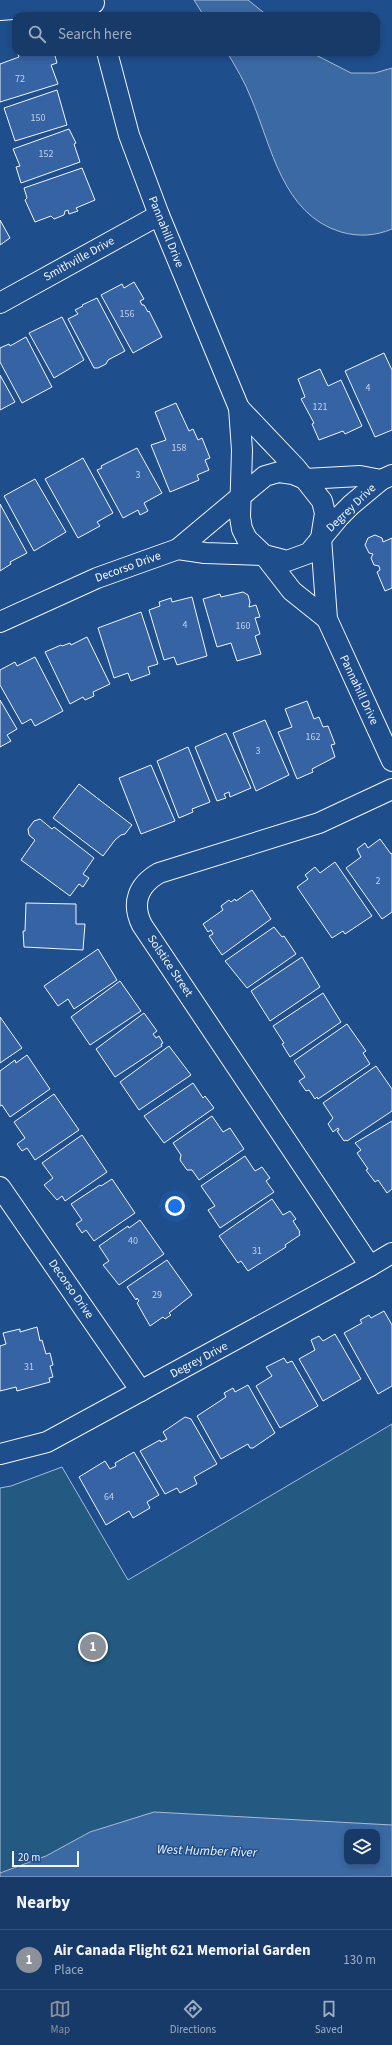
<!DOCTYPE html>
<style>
body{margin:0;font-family:"Source Sans 3",sans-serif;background:#244571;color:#f1f3f6}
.controls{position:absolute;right:12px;bottom:12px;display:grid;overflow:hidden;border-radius:8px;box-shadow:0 2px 6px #0003}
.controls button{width:36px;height:36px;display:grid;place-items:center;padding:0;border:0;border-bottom:1px solid #36547d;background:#173a69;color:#f1f3f6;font:20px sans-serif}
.scale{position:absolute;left:12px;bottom:10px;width:67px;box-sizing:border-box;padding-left:4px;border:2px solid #f2f6ff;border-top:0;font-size:11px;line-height:14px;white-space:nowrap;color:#f2f6ff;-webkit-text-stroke:3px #1f4e8c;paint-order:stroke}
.you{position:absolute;left:175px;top:1206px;width:14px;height:14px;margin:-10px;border:3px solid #fff;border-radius:50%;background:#1a73e8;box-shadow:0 0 0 6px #1a73e833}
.badge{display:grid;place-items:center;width:26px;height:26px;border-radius:50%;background:#8c9099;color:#fff;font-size:13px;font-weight:700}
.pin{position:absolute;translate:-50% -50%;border:2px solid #fff;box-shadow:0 1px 4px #0006}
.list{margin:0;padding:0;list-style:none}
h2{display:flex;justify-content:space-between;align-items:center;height:52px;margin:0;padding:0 16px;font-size:17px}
h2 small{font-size:13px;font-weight:400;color:#9eadc0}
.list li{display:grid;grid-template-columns:26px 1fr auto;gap:12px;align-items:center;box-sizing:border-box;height:60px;padding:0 16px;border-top:1px solid #36547d}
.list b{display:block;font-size:15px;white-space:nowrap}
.list p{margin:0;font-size:13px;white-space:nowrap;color:#9eadc0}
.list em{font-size:13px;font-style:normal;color:#9eadc0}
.icon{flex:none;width:22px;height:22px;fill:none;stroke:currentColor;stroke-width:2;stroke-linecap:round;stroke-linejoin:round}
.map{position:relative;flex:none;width:392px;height:1877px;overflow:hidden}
.search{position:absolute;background:#173a69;box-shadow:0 2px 6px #0003;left:12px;right:12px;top:12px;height:44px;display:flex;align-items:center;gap:10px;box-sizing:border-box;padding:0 14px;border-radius:12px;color:#9eadc0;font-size:15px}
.sheet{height:112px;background:#173a69}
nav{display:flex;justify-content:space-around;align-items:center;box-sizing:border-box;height:56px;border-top:1px solid #36547d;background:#173a69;font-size:11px;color:#9eadc0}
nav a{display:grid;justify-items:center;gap:2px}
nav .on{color:#8c9099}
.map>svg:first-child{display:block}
</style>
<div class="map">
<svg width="392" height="1877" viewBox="0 0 392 1877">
<rect width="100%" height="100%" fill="#1f4e8c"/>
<path fill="#245a82" stroke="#a8bbd7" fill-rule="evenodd" d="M392 1424V1877H0V1488L11 1486 62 1467 128 1580ZM347 1832H377V1862H347Z"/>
<g fill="#3b69a3" stroke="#a8bbd7" fill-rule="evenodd">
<path d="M194 0H248L268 16H204Z"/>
<path d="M227 52H310L351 73H375L392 68V229C375 236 359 237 341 232 282 214 272 147 251 98 245 82 235 66 227 52Z"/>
<path d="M154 1812 392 1825V1877H0V1873L46 1856 90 1832ZM347 1832H377V1862H347Z"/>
</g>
<g fill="#3563a3" stroke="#f2f6ff">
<path d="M25 52H54L57 63 51 65 58 84 0 102V64L19 57 18 54Z"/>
<path d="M57 90 67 125 15 141 4 108Z"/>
<path d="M69 129 76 143 74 144 80 162 21 183 16 167 20 166 13 149Z"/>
<path d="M82 168 95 200 76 208 78 211 69 214 68 210 65 211 64 215 54 219 51 216 35 222 25 200 27 198 24 188Z"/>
<path d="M0 220 10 238 0 245Z"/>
<path d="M134 282 144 299 140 301 142 305H144L148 312 149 311 162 337 133 353 101 295 122 284 124 288Z"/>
<path d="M97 298 125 351 108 360 106 364 98 368H94L68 319 78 314 75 310 83 306 82 305Z"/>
<path d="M62 317 84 360 54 378 29 333Z"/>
<path d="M26 337 52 387 22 403 0 362V348L9 344 10 346Z"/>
<path d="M384 353 392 370V430L375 437 345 371Z"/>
<path d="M320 369 328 386 341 380 362 426 345 434 343 431 319 440 312 424 314 423 301 399 305 397 298 379Z"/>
<path d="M0 375 15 402 0 410Z"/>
<path d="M176 403 189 431 193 429 198 440 202 438 210 458 205 460 209 470 197 475 199 480 170 492 151 445 166 440 155 412Z"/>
<path d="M137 448 162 493 144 503 148 511 140 515 138 510 123 518 97 470 102 468 101 466Z"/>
<path d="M83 458 113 513 97 522 100 526 78 538 45 479Z"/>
<path d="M35 479 66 532 34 551 4 496Z"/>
<path d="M0 504 27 553 10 562 11 564 0 571Z"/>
<path d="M375 535 382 538 383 542 392 538V588L385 591 377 572 380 570 379 566 374 565 371 558 373 554 369 553 365 545 368 538Z"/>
<path d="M243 592 248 595 250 602 249 607 256 605 260 617 255 618 260 634 255 636 261 654 237 661 231 643 217 647 203 599 220 594 221 597Z"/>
<path d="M192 597 207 656 177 665 174 657 164 660 149 610 160 606 159 602 171 598 172 602Z"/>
<path d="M141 612 158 664 148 667 150 674 131 681 128 673 114 678 98 628Z"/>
<path d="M87 637 110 684 93 692 94 696 85 700 83 697 70 704 45 652 61 645 62 646 70 643 71 645Z"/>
<path d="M35 657 63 711 35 726 31 719 22 724 0 685V670L15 662 17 666Z"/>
<path d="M0 700 17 729 7 735 11 741 0 747Z"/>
<path d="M307 701 314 719 319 717 323 727 328 726 335 744 331 745 335 757 312 769 313 772 297 779 278 732 292 727 285 709Z"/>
<path d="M265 720 289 775 256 791 233 733Z"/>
<path d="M226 733 251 788 230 797 229 792 224 794 226 798 217 801 195 747Z"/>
<path d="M188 747 210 802 192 809 193 812 179 818 157 761Z"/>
<path d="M151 765 175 821 141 834 119 778Z"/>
<path d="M79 784 132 825 125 834 121 835 115 840 103 856 53 818Z"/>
<path d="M40 819 52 829 54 827 94 858 83 874 89 878 83 887 79 884 70 896 21 860 35 840 29 835 28 829 34 821Z"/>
<path d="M380 839 391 854 392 853V912L382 919 346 868 361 857 357 849 365 843 368 848Z"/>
<path d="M335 862 372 916 345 934 343 931 332 938 297 887 308 879 305 875 315 867 320 873Z"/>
<path d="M252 890 271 919 222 955 209 936 213 934 211 930 208 932 203 924 223 910 221 906 229 900 231 902 235 899 236 901Z"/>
<path d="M26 903 76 904V924H85L83 950 24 947 23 931H25Z"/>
<path d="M274 927 282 937 284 936 296 954 247 988 225 961Z"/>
<path d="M98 949 117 980 74 1009 68 999 58 1006 44 986Z"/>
<path d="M302 957 320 987 270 1021 251 991Z"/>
<path d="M120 981 141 1011 90 1045 71 1017Z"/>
<path d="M323 993 341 1022 290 1057 282 1044 284 1043 273 1026Z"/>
<path d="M144 1013 157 1031 153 1034 156 1038 159 1036 163 1043 161 1044 162 1046 115 1077 96 1049Z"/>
<path d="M0 1017 22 1048 0 1063Z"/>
<path d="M347 1024 366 1051 363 1053 370 1064 318 1099 317 1097 315 1099 309 1090 306 1091 299 1081 305 1077 294 1061Z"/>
<path d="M169 1046 191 1075 139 1110 120 1082Z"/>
<path d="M27 1055 50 1089 10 1117 2 1105 0 1106V1071L15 1060 16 1063Z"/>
<path d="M376 1066 392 1089V1111L347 1141 346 1140 344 1141 337 1131 339 1130 338 1128 333 1132 328 1124 333 1118 323 1103Z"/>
<path d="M193 1083 203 1098 205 1096 214 1108 164 1143 144 1116Z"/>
<path d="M54 1094 79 1130 35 1160 27 1148 22 1151 17 1144 25 1138 14 1122Z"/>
<path d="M212 1116 223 1132 230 1128 244 1149 199 1180 192 1170H187L180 1160 181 1155 173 1143Z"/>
<path d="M392 1121V1189L387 1193 378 1180 375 1182 366 1170 368 1169 357 1153 361 1150 355 1143Z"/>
<path d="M82 1135 107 1172 65 1201 62 1196 57 1200 44 1185 53 1178 42 1163Z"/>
<path d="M245 1156 255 1171 262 1167 270 1178 266 1181 274 1192 220 1228 208 1210 215 1206 201 1186Z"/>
<path d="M112 1179 135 1213 94 1241 86 1230 82 1233 76 1224 82 1220 71 1204 100 1185 101 1186Z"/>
<path d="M272 1199 283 1215 290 1211 296 1219 293 1221 300 1232 299 1233 300 1235 285 1245 286 1247 248 1271 241 1261 238 1263 219 1236Z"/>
<path d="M140 1220 164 1254 119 1285 103 1265 109 1261 99 1246 128 1226 129 1228Z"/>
<path d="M167 1260 192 1295 169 1313 171 1315 165 1319 163 1317 150 1326 137 1303 139 1301 137 1298 136 1300 127 1287Z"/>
<path d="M384 1311 392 1325V1386L378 1394 344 1333 362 1323 360 1320 369 1315 371 1318Z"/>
<path d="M37 1327 40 1341 42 1340 46 1354 50 1353 53 1365 50 1366 53 1377 49 1378 50 1382 17 1391 16 1387 0 1391V1346L6 1344 3 1333 20 1329V1332Z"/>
<path d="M335 1334 361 1379 323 1401 299 1359 315 1350 311 1340 319 1336 323 1341Z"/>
<path d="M284 1358 287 1363 292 1361 318 1406 280 1428 256 1386 272 1376 266 1367Z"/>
<path d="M248 1385 275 1433 253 1448H250L248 1444 221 1459 197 1416 226 1397 224 1393 233 1388 235 1392Z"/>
<path d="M185 1417 191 1419 217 1464 194 1477 197 1484 180 1493 177 1488 165 1494 140 1451 160 1440 161 1442 167 1439 163 1432Z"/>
<path d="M134 1452 159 1495 147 1502 150 1508 133 1518 129 1511 106 1525 79 1477 105 1461 110 1469 116 1466 115 1463Z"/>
</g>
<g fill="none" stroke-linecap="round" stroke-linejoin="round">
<defs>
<g id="minor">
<path d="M0 10 94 3"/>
<path d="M107 52 129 135 159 215 239 408 242 450 240 517 242 529 247 539 264 555 292 591 327 619"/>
<path d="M0 303 159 215"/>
<path d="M239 408 296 468 322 501 325 513 321 538 327 619 392 761"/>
<path d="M178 549 265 476 279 472 293 474 305 479 360 476 381 480"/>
<path d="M0 622 97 578 178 549 205 553 264 555 287 561 309 553 339 517 351 505 381 480 392 475"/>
<path d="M0 1187 141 1391"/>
<path d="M370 1266 142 925C131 903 138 885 159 873L319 823 392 789"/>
<path d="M0 1454 47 1442 370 1266 392 1253"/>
</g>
</defs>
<use href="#minor" stroke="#f2f6ff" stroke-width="22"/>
<use href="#minor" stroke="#1f4e8c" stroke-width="20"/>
</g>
<g text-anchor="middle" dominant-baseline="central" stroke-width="3" stroke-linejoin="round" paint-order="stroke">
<g font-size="10" fill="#c3d1e8">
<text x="20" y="79">72</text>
<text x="38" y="118">150</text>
<text x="46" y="154">152</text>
<text x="127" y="314">156</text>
<text x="368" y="388">4</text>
<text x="320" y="407">121</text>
<text x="179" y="448">158</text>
<text x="138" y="475">3</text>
<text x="185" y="625">4</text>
<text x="243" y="626">160</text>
<text x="313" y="737">162</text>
<text x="258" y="751">3</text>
<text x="378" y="881">2</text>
<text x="133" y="1241">40</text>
<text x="257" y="1251">31</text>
<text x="157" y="1295">29</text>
<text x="29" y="1367">31</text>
<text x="109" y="1497">64</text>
</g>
<g font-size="12" fill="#f2f6ff" stroke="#1f4e8c">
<text transform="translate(166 232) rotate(68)">Pannahill Drive</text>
<text transform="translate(79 259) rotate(-29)">Smithville Drive</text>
<text transform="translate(351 508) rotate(-44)">Degrey Drive</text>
<text transform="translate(128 567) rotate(-20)">Decorso Drive</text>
<text transform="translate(359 690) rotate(65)">Pannahill Drive</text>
<text transform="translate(170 966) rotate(56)">Solstice Street</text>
<text transform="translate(71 1289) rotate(55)">Decorso Drive</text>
<text transform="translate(199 1360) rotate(-28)">Degrey Drive</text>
</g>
<g font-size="13" font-style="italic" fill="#f2f6ff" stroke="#1f4e8c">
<text transform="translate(207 1851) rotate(2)">West Humber River</text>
</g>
</g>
</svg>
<div class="controls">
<button><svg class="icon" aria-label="layers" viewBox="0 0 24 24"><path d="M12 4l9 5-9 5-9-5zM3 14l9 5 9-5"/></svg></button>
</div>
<div class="scale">20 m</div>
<div class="you"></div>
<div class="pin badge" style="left:93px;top:1647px">1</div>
<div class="search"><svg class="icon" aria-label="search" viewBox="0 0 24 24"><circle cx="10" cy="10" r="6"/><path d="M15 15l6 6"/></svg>Search here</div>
</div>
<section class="sheet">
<h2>Nearby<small></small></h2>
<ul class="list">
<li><span class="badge">1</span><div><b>Air Canada Flight 621 Memorial Garden</b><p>Place</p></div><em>130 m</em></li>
</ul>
</section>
<nav>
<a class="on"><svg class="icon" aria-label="map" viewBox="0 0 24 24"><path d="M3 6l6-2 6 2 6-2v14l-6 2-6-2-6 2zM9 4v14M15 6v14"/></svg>Map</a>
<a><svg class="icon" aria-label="directions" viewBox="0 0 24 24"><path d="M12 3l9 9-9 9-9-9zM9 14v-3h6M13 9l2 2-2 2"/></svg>Directions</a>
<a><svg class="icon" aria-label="saved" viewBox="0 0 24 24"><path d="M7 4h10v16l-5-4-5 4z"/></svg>Saved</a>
</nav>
